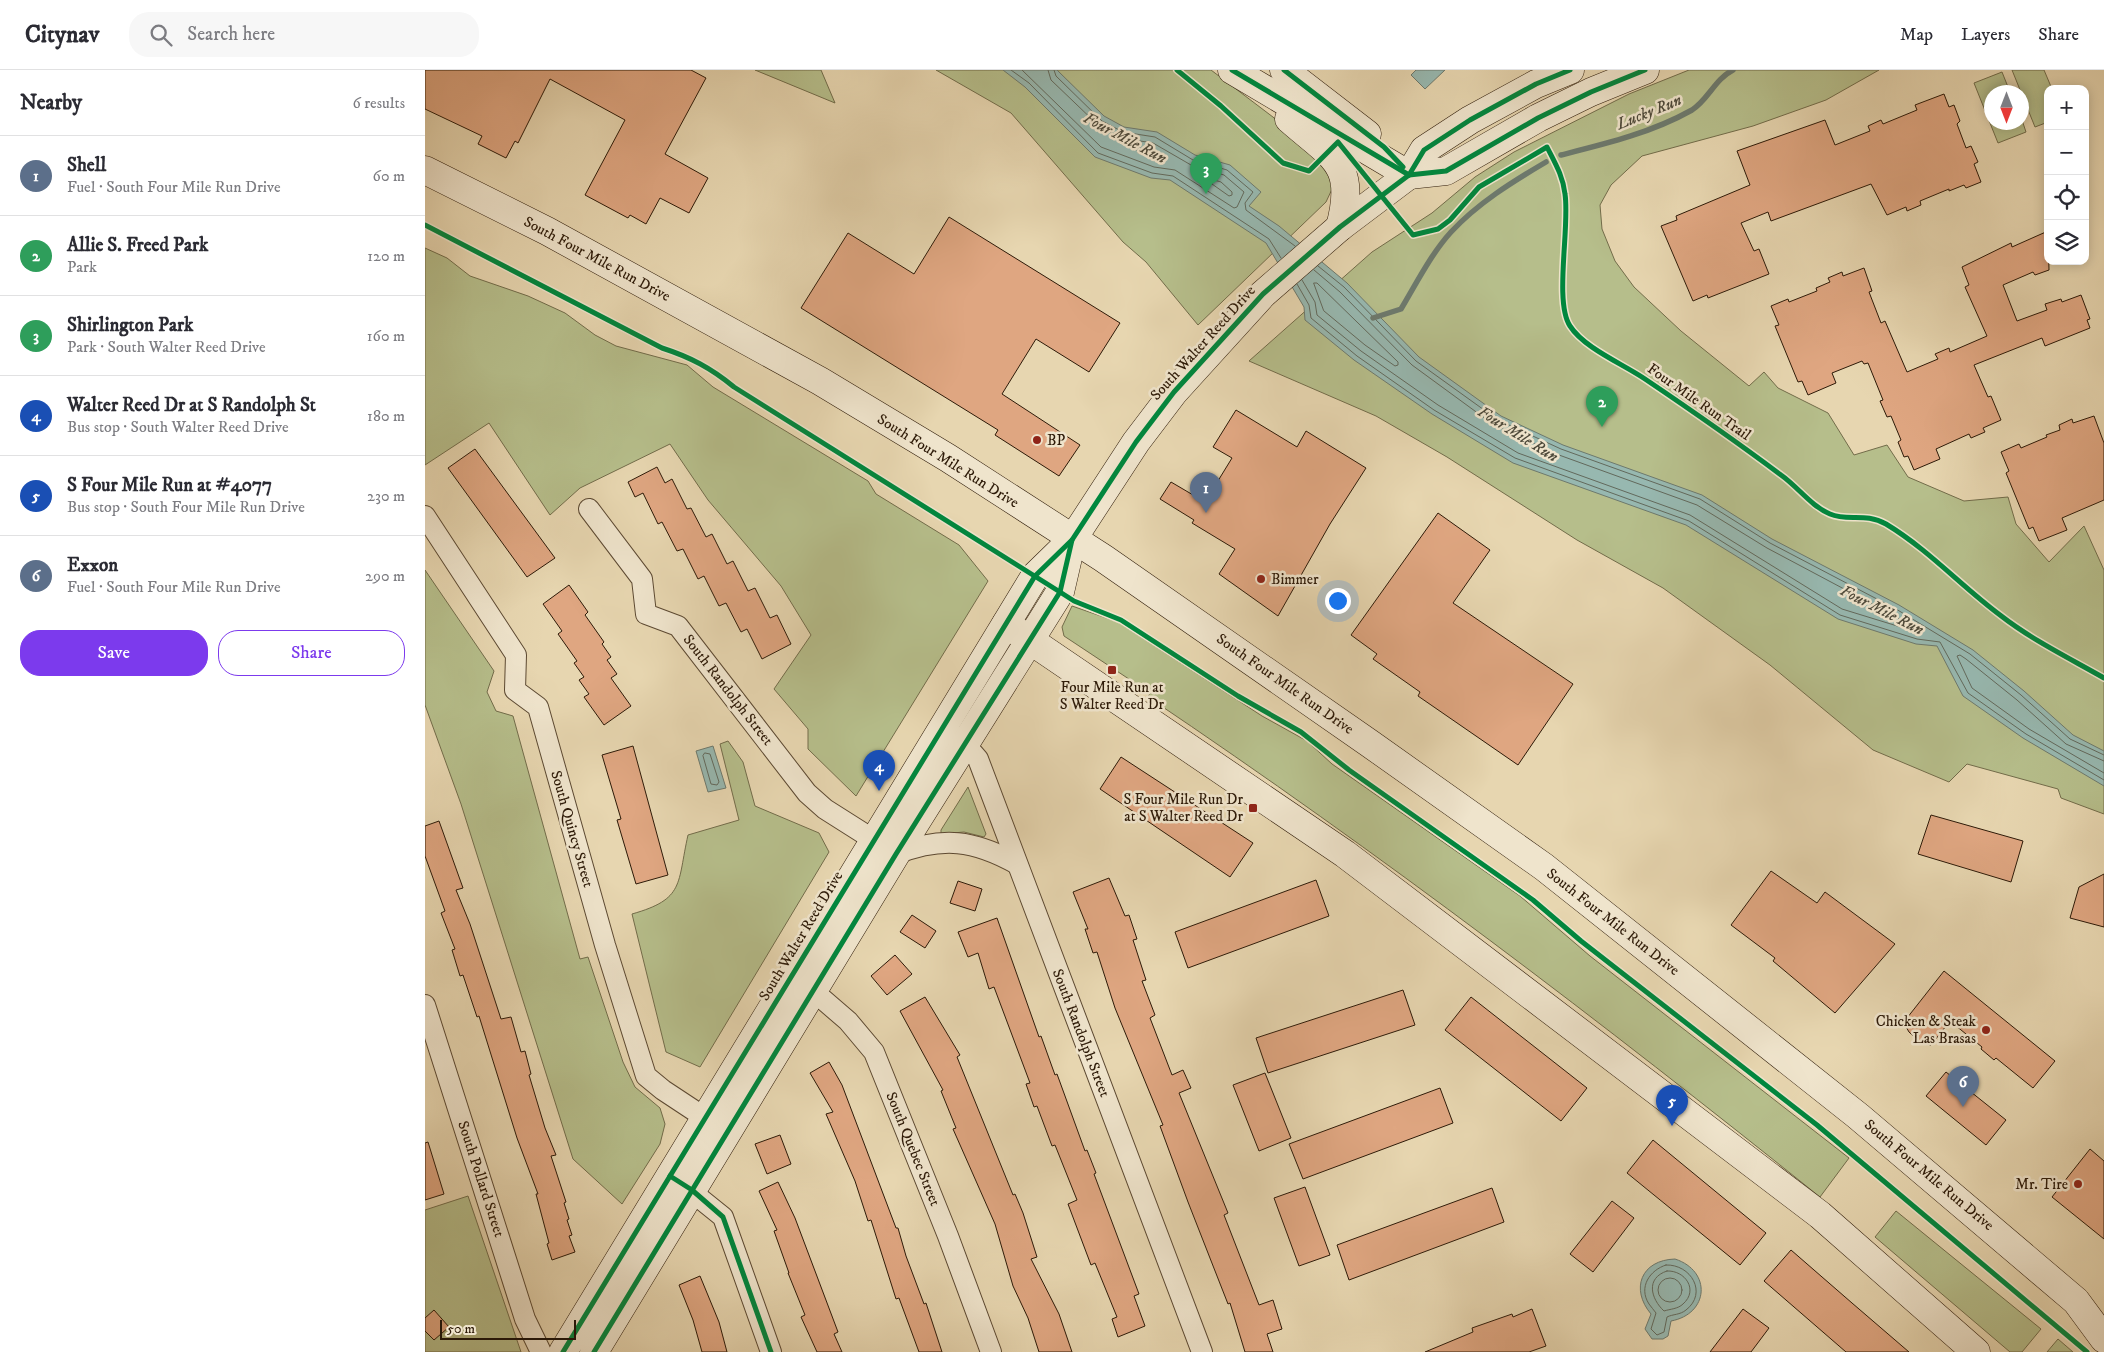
<!DOCTYPE html>
<meta charset="utf-8">
<style>
body{margin:0;font-family:"IM FELL DW Pica",serif;background:#f7f7f7;color:#2b2b33}
.controls{position:absolute;right:15px;top:15px;display:grid;overflow:hidden;border-radius:10px;box-shadow:0 2px 12px #0003}
.controls button{width:45px;height:45px;display:grid;place-items:center;padding:0;border:0;border-bottom:1px solid #e1e1e2;background:#fff;color:#2b2b33;font:25px sans-serif}
.compass{position:absolute;left:1559px;top:15px;width:45px;height:45px;border-radius:50%;background:#fff;box-shadow:0 2px 12px #0003;rotate:180deg}
.scale{position:absolute;left:15px;bottom:12px;width:136px;box-sizing:border-box;padding-left:5px;border:2px solid #2d1a08;border-top:0;font-size:14px;line-height:18px;white-space:nowrap;color:#2d1a08;-webkit-text-stroke:4px #efe4cc;paint-order:stroke}
.you{position:absolute;left:912px;top:530px;width:18px;height:18px;margin:-12px;border:4px solid #fff;border-radius:50%;background:#1a73e8;box-shadow:0 0 0 8px #1a73e833}
.badge{display:grid;place-items:center;width:32px;height:32px;border-radius:50%;background:#7c3aed;color:#fff;font-size:16px;font-weight:700}
.pin{position:absolute;translate:-50% -41px;filter:drop-shadow(0 1px 2px #0008)}
.pin::after{content:'';position:absolute;top:26px;width:18px;height:15px;background:inherit;clip-path:polygon(0 0,100% 0,50% 100%)}
.list{margin:0;padding:0;list-style:none}
h2{display:flex;justify-content:space-between;align-items:center;height:65px;margin:0;padding:0 20px;font-size:21px}
h2 small{font-size:16px;font-weight:400;color:#7c7c81}
.list li{display:grid;grid-template-columns:32px 1fr auto;gap:15px;align-items:center;box-sizing:border-box;height:80px;padding:0 20px;border-top:1px solid #e1e1e2}
.list b{display:block;font-size:19px;white-space:nowrap}
.list p{margin:0;font-size:16px;white-space:nowrap;color:#7c7c81}
.list em{font-size:16px;font-style:normal;color:#7c7c81}
.actions{display:flex;gap:10px;padding:15px 20px}
.actions a{flex:1;padding:11px 0;border:1px solid #7c3aed;border-radius:20px;text-align:center;font-size:18px;color:#7c3aed}
.actions .main{background:#7c3aed;color:#fff}
.icon{flex:none;width:28px;height:28px;fill:none;stroke:currentColor;stroke-width:2;stroke-linecap:round;stroke-linejoin:round}
.map{position:relative;flex:none;width:1679px;height:1282px;overflow:hidden}
header{display:flex;align-items:center;gap:30px;box-sizing:border-box;height:70px;padding:0 25px;background:#fff;border-bottom:1px solid #e1e1e2}
header strong{font-size:24px}
nav{display:flex;gap:28px;margin-inline-start:auto;font-size:18px}
.search{width:350px;height:45px;background:#f7f7f7;display:flex;align-items:center;gap:12px;box-sizing:border-box;padding:0 18px;border-radius:20px;color:#7c7c81;font-size:19px}
main{display:flex}
aside{flex:1;background:#fff}
.map>svg:first-child{display:block}
</style>
<header>
<strong>Citynav</strong>
<div class="search"><svg class="icon" aria-label="search" viewBox="0 0 24 24"><circle cx="10" cy="10" r="6"/><path d="M15 15l6 6"/></svg>Search here</div>
<nav><a>Map</a><a>Layers</a><a>Share</a></nav>
</header>
<main>
<aside>
<h2>Nearby<small>6 results</small></h2>
<ul class="list">
<li><span class="badge" style="background:#5c6f8a">1</span><div><b>Shell</b><p>Fuel · South Four Mile Run Drive</p></div><em>60 m</em></li>
<li><span class="badge" style="background:#2e9e5b">2</span><div><b>Allie S. Freed Park</b><p>Park</p></div><em>120 m</em></li>
<li><span class="badge" style="background:#2e9e5b">3</span><div><b>Shirlington Park</b><p>Park · South Walter Reed Drive</p></div><em>160 m</em></li>
<li><span class="badge" style="background:#1a4fb4">4</span><div><b>Walter Reed Dr at S Randolph St</b><p>Bus stop · South Walter Reed Drive</p></div><em>180 m</em></li>
<li><span class="badge" style="background:#1a4fb4">5</span><div><b>S Four Mile Run at #4077</b><p>Bus stop · South Four Mile Run Drive</p></div><em>230 m</em></li>
<li><span class="badge" style="background:#5c6f8a">6</span><div><b>Exxon</b><p>Fuel · South Four Mile Run Drive</p></div><em>290 m</em></li>
</ul>
<div class="actions"><a class="main">Save</a><a>Share</a></div>
</aside>
<div class="map">
<svg width="1679" height="1282" viewBox="0 0 1679 1282">
<rect width="100%" height="100%" fill="#e7d6b0"/>
<filter id="stains"><feTurbulence type="fractalNoise" baseFrequency=".004" numOctaves="4"/><feColorMatrix values="0 0 0 0 .2 0 0 0 0 .09 0 0 0 0 .02 0 0 0 .5 -.17"/></filter>
<radialGradient id="worn" r=".72"><stop offset=".6" stop-color="#630" stop-opacity="0"/><stop offset="1" stop-color="#630" stop-opacity=".3"/></radialGradient>
<g fill="#b6be8b" stroke="#726c4a">
<path d="M330 0H396L410 33Z"/>
<path d="M511 0H786L894 82 908 117 901 132 773 255 721 192 698 172 586 43Z"/>
<path d="M1264 0H1454L1401 30 1328 56 1217 86 1186 115 1175 135 1177 159 1190 191 1209 217 1256 261 1324 316 1339 302 1353 318 1403 343 1429 385 1462 375 1483 407 1539 431 1583 427 1591 454 1624 492 1659 456 1679 500V744L1636 728 1633 719 1542 694 1524 712 1448 680 1345 595 1238 518 1152 470 1022 387 951 346 824 291 947 182 1007 143 1050 107 1089 82 1204 24Z"/>
<path d="M1587 0H1619L1627 19H1623V52L1610 57Z"/>
<path d="M1577 2 1585 22H1566V52H1596L1597 50 1601 62 1573 73 1549 13Z"/>
<path d="M0 178 22 188 45 206 103 226 140 243 170 265 191 276 262 295 288 317 443 411 451 424 534 475 563 511 431 726 383 679V659L349 619 386 565 356 516 283 430 245 374 155 418 125 445 64 353 0 395Z"/>
<path d="M0 500 69 601 62 622 71 641 88 646 155 889 163 887 198 992 210 1017 235 1038 240 1054 235 1074 197 1134 148 1089 36 734 0 635Z"/>
<path d="M647 536 693 552 837 646 882 671 907 694 1095 826 1165 886 1424 1088 1395 1127C1177 952 955 783 723 627L725 623 639 566 637 557Z"/>
<path d="M303 671 318 692 330 736 394 763 404 782 275 997 241 982 207 844C260 829 252 814 263 765L314 750 295 674Z"/>
<path d="M543 717 561 764 559 767 539 762 516 764V760Z"/>
<path d="M43 1126 96 1282H0V1140Z"/>
<path d="M1471 1141 1616 1259 1597 1282H1585L1450 1167Z"/>
<path d="M1633 1269 1648 1282H1622Z"/>
</g>
<g fill="#97b8b0" stroke="#6d796d">
<path d="M578 0H632L679 46 699 57 732 62 770 85 805 95 836 122 824 136 854 156 922 213 994 287 1076 346 1138 375 1277 425 1347 469 1474 535 1548 580 1599 621 1648 665 1679 681V716L1598 668 1538 626 1512 576 1491 574 1413 549 1261 455 1088 393 1007 344 929 290 880 250 879 237 841 173 745 110 726 108 670 87 600 17Z"/>
<path d="M991 0H1020L1000 19 986 5Z"/>
<path d="M288 676 301 718 283 722 271 681Z"/>
<path d="M1250 1189C1287 1201 1284 1244 1246 1251L1243 1266 1238 1269H1227L1220 1259 1226 1244C1205 1219 1216 1190 1250 1189Z"/>
</g>
<g fill="none" stroke-linecap="round" stroke-linejoin="round">
<g stroke="#62695c" stroke-width="1">
<path d="M586 0 604 13 673 83 727 103 748 106 844 169 856 188"/>
<path d="M597 0 676 77 729 97 750 100 809 138 812 137 819 122 799 105 766 95 728 73 696 68 674 56 626 10 623 0"/>
<path d="M629 0 631 6 677 51 698 62 730 67 768 90 802 100 828 122 820 133 821 140 870 176"/>
<path d="M714 78 726 80 735 85V88L731 89 713 83 712 80Z"/>
<path d="M789 110 796 112 807 122V125L804 126 787 114 786 111Z"/>
<path d="M893 196 919 217 991 291 1073 350 1136 379 1275 429 1345 473 1471 539 1545 584 1596 625 1645 669 1679 685"/>
<path d="M877 210 890 232 892 245 936 281 1013 335 1093 383 1265 445 1417 539 1482 559 1485 558V555L1468 545 1342 478 1272 435 1134 385 1069 355 987 295 915 222 889 200"/>
<path d="M889 213H892L973 292V295L970 296 940 275 899 241Z"/>
<path d="M872 214 884 235 886 248 932 286 1009 340 1090 388 1264 451 1415 545 1492 569 1515 572 1543 623 1601 664 1679 710"/>
<path d="M280 683 285 684 294 712 292 715 286 714 278 686Z"/>
<path d="M1679 691 1641 674 1592 630 1541 589 1535 585 1532 586 1547 618 1604 659 1679 703"/>
<path d="M1241 1195C1266 1194 1283 1223 1261 1240 1255 1245 1248 1244 1242 1247L1239 1262 1232 1265 1226 1259 1231 1243C1229 1240 1226 1237 1224 1234 1213 1217 1225 1200 1241 1195Z"/>
<path d="M1242 1201C1260 1200 1274 1220 1258 1234 1253 1239 1245 1239 1239 1241 1226 1229 1220 1208 1242 1201Z"/>
<circle cx="1245" cy="1220" r="12"/>
</g>
<g stroke="#6d796d" stroke-width="5.5">
<path d="M1136 85C1180 74 1226 63 1267 40 1283 30 1290 9 1308 0"/>
<path d="M948 248 976 239C991 214 1006 184 1026 162 1053 133 1087 112 1121 92"/>
</g>
</g>
<g fill="#dfa681" stroke="#2d1a08">
<path d="M0 0H266L281 8 240 84 283 108 264 143 235 128 221 154 205 145 203 148 160 125 200 50 125 9 93 73 90 71 81 88 53 74 57 66 0 39Z"/>
<path d="M1519 24 1524 37 1529 35 1535 51 1532 54 1541 78 1546 76 1553 92 1549 94 1556 112 1541 118 1539 115 1524 121V119L1495 131 1496 135 1482 141 1481 137 1462 145 1446 114 1346 151 1343 142 1316 153 1329 181 1334 179 1344 204 1283 228 1282 225 1268 231 1236 156 1252 150 1251 146 1325 115 1312 81 1400 50 1410 75 1445 61 1443 56 1456 50 1458 54 1492 40 1490 35Z"/>
<path d="M524 147 695 253 664 302 611 269 577 324 655 375 634 406 570 365 573 360 376 238 423 163 489 204Z"/>
<path d="M1623 161 1624 200 1610 205 1608 202 1578 215 1592 251 1622 240 1620 234 1636 229 1637 232 1656 225 1665 249 1662 250 1665 258 1620 276 1617 268 1549 295 1563 327 1566 326 1576 350 1558 358 1560 362 1546 368 1544 364 1511 379 1515 389 1489 400 1483 386 1479 387 1473 372 1476 370 1466 346 1462 347 1455 331 1458 330 1443 293 1439 294 1437 291 1407 303 1411 313 1383 325 1377 311 1373 312 1350 256 1354 255 1346 236 1363 229 1364 232 1392 221 1391 218 1405 212 1403 208 1417 202 1418 206 1439 198 1447 221 1444 222 1456 253 1460 251 1482 302 1513 289 1510 284 1524 278 1525 282 1562 266 1540 217 1544 215 1537 197 1586 173 1587 177Z"/>
<path d="M811 340 872 377 881 361 941 398 905 454 853 546 794 504 810 479 767 453 769 450 735 429 746 412 780 432 807 388 788 377Z"/>
<path d="M1669 346 1679 373V430L1637 448 1642 460 1614 471 1608 457 1604 459 1581 403 1584 401 1576 382 1594 374 1596 378 1622 367 1621 365 1635 360 1634 355 1647 349 1648 353Z"/>
<path d="M50 379 130 488 102 507 23 398Z"/>
<path d="M232 397 240 413 247 409 262 439 266 438 281 467 287 464 302 494 308 491 323 521 330 518 345 548 352 545 366 574 337 589 322 559 316 562 301 533 294 536 279 506 273 509 258 479 252 481 237 452 233 454 218 423 210 427 203 412Z"/>
<path d="M1013 443 1065 480 1028 533 1148 614 1093 695 993 626 995 622 948 589 952 584 926 565Z"/>
<path d="M144 515 163 542 160 545 179 572 177 574 186 587 182 590 192 604 186 608 206 636 179 655 159 627 164 624 154 610 159 607 149 593 152 591 133 564 137 561 118 534Z"/>
<path d="M208 676 243 805 211 814 192 750 196 749 177 685Z"/>
<path d="M696 687 828 773 805 807 675 719Z"/>
<path d="M1506 745 1598 771 1586 812 1493 784Z"/>
<path d="M14 751 38 818 31 820 45 854 76 949 86 947 96 982 100 981 106 1004 104 1005 120 1058 131 1085 126 1086 141 1132 139 1133 144 1149 142 1150 147 1165 144 1166 150 1182 127 1190 122 1174 124 1173 111 1124H113L92 1068 54 946 52 947 38 905 35 906 27 880 30 879 16 843 20 841 0 786V756Z"/>
<path d="M1346 801 1392 833 1400 822 1470 874 1410 943 1348 891 1350 888 1306 855Z"/>
<path d="M1679 804V857L1645 848 1654 817Z"/>
<path d="M684 808 700 846 704 845 712 869 708 870 721 910 717 911 730 945 725 948 747 1005 758 1000 766 1018 754 1023 803 1143 799 1145 834 1235 848 1230 857 1259 842 1264 848 1282H820L805 1233 803 1234 763 1132 735 1056 738 1055 690 938 672 882 668 883 660 859H663L648 822Z"/>
<path d="M891 810 904 846 763 898 750 862Z"/>
<path d="M533 811 557 819 550 841 525 833Z"/>
<path d="M487 845 511 861 500 878 475 862Z"/>
<path d="M572 848 614 967 616 966 630 1005 632 1004 660 1081 662 1080 671 1103 669 1104 714 1224 709 1226 720 1256 693 1267 687 1249 692 1247 670 1193 666 1195 643 1134 652 1130 630 1075 627 1076 612 1036 609 1037 601 1014 605 1013 569 917 564 919 553 883 543 887 533 862Z"/>
<path d="M470 885 487 904 462 925 446 906Z"/>
<path d="M1519 901 1630 991 1608 1018 1571 988 1569 990 1556 979 1557 977 1525 951 1506 975 1496 973 1484 962 1480 955 1482 948Z"/>
<path d="M978 920 990 955 843 1003 831 968Z"/>
<path d="M500 927 535 985 532 987 588 1125 590 1124 598 1143 612 1187 606 1189 634 1244 647 1282H614L603 1248 588 1216 570 1154 528 1059 531 1058 516 1021 518 1020 475 941Z"/>
<path d="M1046 927 1162 1018 1136 1051 1020 960Z"/>
<path d="M404 992 417 1015 471 1158H473L481 1186 499 1234 501 1233 517 1282H494L474 1228 471 1229 446 1150 443 1151 430 1111 401 1044 408 1042 385 1003Z"/>
<path d="M1521 1002 1581 1050 1561 1075 1501 1026Z"/>
<path d="M840 1003 866 1068 834 1081 808 1015Z"/>
<path d="M1015 1018 1028 1053 878 1109 864 1074Z"/>
<path d="M355 1065 366 1094 342 1104 330 1074Z"/>
<path d="M1228 1070 1341 1163 1315 1195 1202 1103Z"/>
<path d="M3 1072 19 1124 0 1130V1073Z"/>
<path d="M1665 1079 1679 1091V1169L1627 1127Z"/>
<path d="M353 1112 370 1148 413 1262 409 1264 417 1282H392L376 1247 380 1245 363 1203H364L349 1161 352 1160 334 1121Z"/>
<path d="M880 1117 905 1185 874 1196 849 1128Z"/>
<path d="M1067 1118 1079 1152 924 1210 912 1175Z"/>
<path d="M1187 1131 1209 1148 1168 1202 1145 1184Z"/>
<path d="M1366 1180 1427 1233 1484 1282H1421L1339 1211Z"/>
<path d="M275 1206 294 1252 302 1282H277L268 1250 254 1215Z"/>
<path d="M1107 1239 1121 1276 1104 1282H1000L1048 1262 1047 1258 1087 1244 1088 1247Z"/>
<path d="M1318 1239 1344 1258 1326 1282H1285Z"/>
<path d="M9 1240 24 1257 9 1270 0 1261V1248Z"/>
</g>
<g fill="none" stroke-linecap="round" stroke-linejoin="round">
<defs>
<g id="street">
<path d="M164 439 217 509 221 544 253 556 382 723 400 739 471 784C518 766 549 770 592 794"/>
<path d="M0 446 91 585 90 620 113 637 180 875 221 1006 238 1020 291 1055"/>
<path d="M530 667 540 674 553 689 777 1282"/>
<path d="M379 913 423 951 449 982 523 1166 566 1282"/>
<path d="M0 935 100 1249 116 1282"/>
<path d="M257 1114 298 1147 346 1282"/>
</g>
<g id="secondary">
<path d="M807 0 984 105"/>
<path d="M859 0 942 64"/>
<path d="M864 49C908 88 932 93 915 157"/>
<path d="M0 100 122 161 395 311 523 388 678 488 944 673 1119 797 1433 1046 1651 1231 1679 1269"/>
<path d="M984 105 1021 101 1113 48 1166 22 1220 0"/>
<path d="M581 554 920 784 1395 1145 1551 1282"/>
<path d="M138 1282 610 506 647 470 711 372 749 322 838 224 915 157 984 105 999 80 1045 50 1111 14 1145 0"/>
<path d="M169 1282 471 784 635 522 647 470"/>
</g>
</defs>
<use href="#street" stroke="#5c4932" stroke-width="22"/>
<use href="#secondary" stroke="#2d1a08" stroke-width="29"/>
<use href="#street" stroke="#efe4cc" stroke-width="20"/>
<use href="#secondary" stroke="#efe4cc" stroke-width="28"/>
<defs>
<g id="cycleway">
<path d="M752 0 796 36 858 93 884 101 913 72 988 165 1013 159 1025 150 1054 117 1122 77C1130 93 1138 106 1140 124 1145 156 1129 232 1145 256 1159 278 1198 294 1220 309 1266 340 1312 372 1356 405 1373 417 1386 436 1405 444 1423 452 1440 442 1461 454 1504 480 1536 516 1575 545 1607 570 1644 588 1679 608"/>
<path d="M807 0 984 105"/>
<path d="M859 0 959 77 978 97"/>
<path d="M984 105 1021 101 1113 48 1166 22 1220 0"/>
<path d="M0 155 237 278C265 287 286 298 309 317L635 522 649 531 696 550 813 626 876 662 924 700 1108 830 1156 871 1392 1055 1662 1282"/>
<path d="M245 1106 267 1120 298 1147 346 1282"/>
<path d="M138 1282 610 506 647 470 711 372 749 322 838 224 915 157 984 105 999 80 1045 50 1111 14 1145 0"/>
<path d="M169 1282 471 784 635 522 647 470"/>
</g>
</defs>
<use href="#cycleway" stroke="#efe4cc" stroke-width="8"/>
<use href="#cycleway" stroke="#00873e" stroke-width="5"/>
</g>
<g fill="#8f2418" stroke="#efe4cc" stroke-width="2">
<circle cx="612" cy="370" r="5"/>
<circle cx="836" cy="509" r="5"/>
<rect x="682" y="595" width="10" height="10" rx="2.5"/>
<rect x="823" y="733" width="10" height="10" rx="2.5"/>
<circle cx="1561" cy="960" r="5"/>
<circle cx="1653" cy="1114" r="5"/>
</g>
<g text-anchor="middle" dominant-baseline="central" stroke-width="5" stroke-linejoin="round" paint-order="stroke">
<g font-size="15" fill="#2d1a08" stroke="#efe4cc">
<text transform="translate(172 189) rotate(28)">South Four Mile Run Drive</text>
<text transform="translate(778 273) rotate(-48)">South Walter Reed Drive</text>
<text transform="translate(1274 332) rotate(35)">Four Mile Run Trail</text>
<text transform="translate(523 391) rotate(32)">South Four Mile Run Drive</text>
<text transform="translate(860 614) rotate(35)">South Four Mile Run Drive</text>
<text transform="translate(303 620) rotate(52)">South Randolph Street</text>
<text transform="translate(147 759) rotate(74)">South Quincy Street</text>
<text transform="translate(1188 852) rotate(38)">South Four Mile Run Drive</text>
<text transform="translate(376 866) rotate(-59)">South Walter Reed Drive</text>
<text transform="translate(656 963) rotate(69)">South Randolph Street</text>
<text transform="translate(488 1079) rotate(68)">South Quebec Street</text>
<text transform="translate(1504 1105) rotate(40)">South Four Mile Run Drive</text>
<text transform="translate(56 1109) rotate(72)">South Pollard Street</text>
</g>
<g font-size="15" fill="#2d1a08" stroke="#efe4cc" text-anchor="end">
<text x="622" y="370" text-anchor="start">BP</text>
<text x="846" y="509" text-anchor="start">Bimmer</text>
<text x="687" y="617" text-anchor="middle">Four Mile Run at<tspan x="687" dy="17">S Walter Reed Dr</tspan></text>
<text x="818" y="729">S Four Mile Run Dr<tspan x="818" dy="17">at S Walter Reed Dr</tspan></text>
<text x="1551" y="951">Chicken &amp; Steak<tspan x="1551" dy="17">Las Brasas</tspan></text>
<text x="1643" y="1114">Mr. Tire</text>
</g>
<g font-size="16" font-style="italic" fill="#4d493a" stroke="#efe4cc">
<text transform="translate(1224 42) rotate(-22)">Lucky Run</text>
<text transform="translate(700 68) rotate(28)">Four Mile Run</text>
<text transform="translate(1093 364) rotate(32)">Four Mile Run</text>
<text transform="translate(1457 540) rotate(27)">Four Mile Run</text>
</g>
</g>
<rect width="100%" height="100%" filter="url(#stains)"/>
<rect width="100%" height="100%" fill="url(#worn)"/>
</svg>
<div class="controls">
<button>+</button>
<button>−</button>
<button><svg class="icon" aria-label="locate" viewBox="0 0 24 24"><circle cx="12" cy="12" r="6"/><path d="M12 2v4M12 18v4M2 12h4M18 12h4"/></svg></button>
<button><svg class="icon" aria-label="layers" viewBox="0 0 24 24"><path d="M12 4l9 5-9 5-9-5zM3 14l9 5 9-5"/></svg></button>
</div>
<svg class="compass" viewBox="-18 -18 36 36"><path d="M0-13l5 13h-10z" fill="#e53935"/><path d="M0 13l5-13h-10z" fill="#7c7c81"/></svg>
<div class="scale">50 m</div>
<div class="you"></div>
<div class="pin badge" style="left:781px;top:443px;background:#5c6f8a">1</div>
<div class="pin badge" style="left:1177px;top:357px;background:#2e9e5b">2</div>
<div class="pin badge" style="left:781px;top:124px;background:#2e9e5b">3</div>
<div class="pin badge" style="left:454px;top:721px;background:#1a4fb4">4</div>
<div class="pin badge" style="left:1247px;top:1056px;background:#1a4fb4">5</div>
<div class="pin badge" style="left:1538px;top:1037px;background:#5c6f8a">6</div>
</div>
</main>
